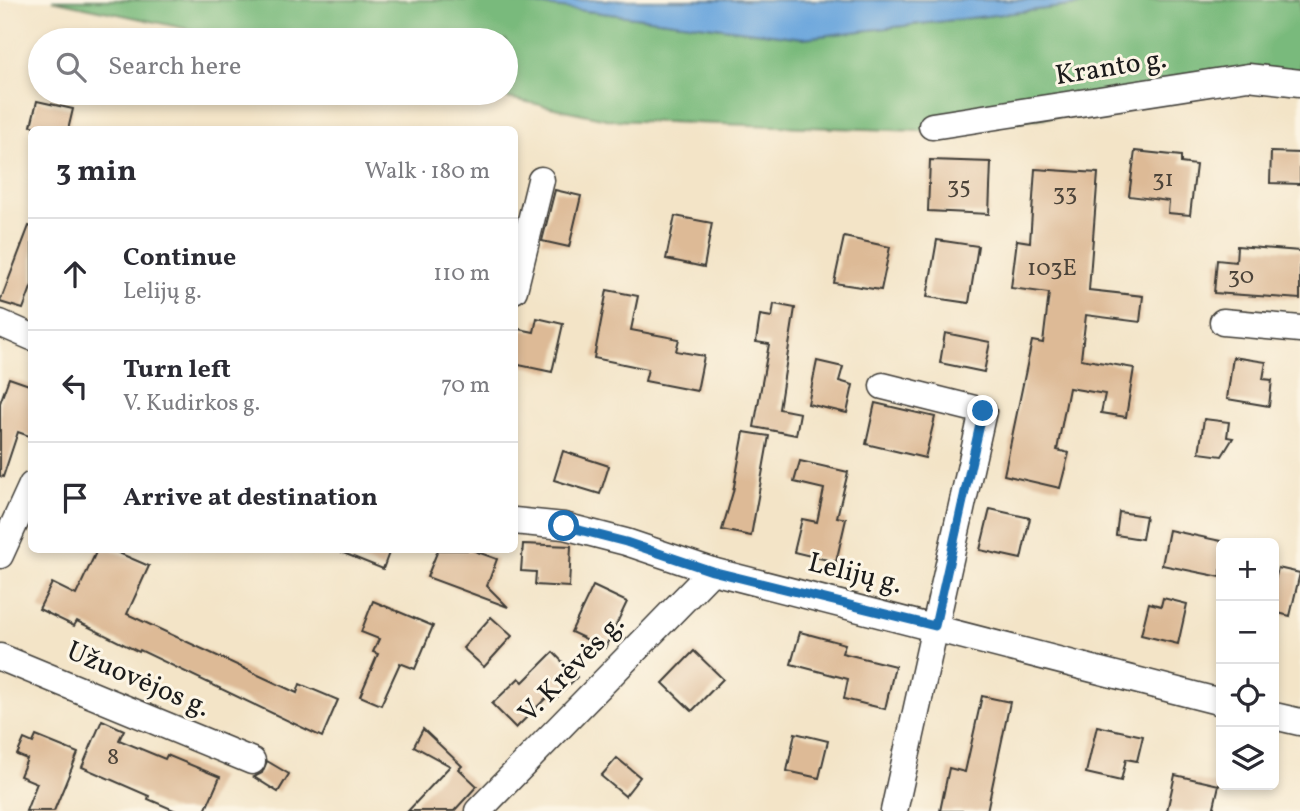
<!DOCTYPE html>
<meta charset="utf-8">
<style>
body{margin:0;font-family:Vollkorn,serif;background:#f7f7f7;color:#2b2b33}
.controls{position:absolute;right:21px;bottom:21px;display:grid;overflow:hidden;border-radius:10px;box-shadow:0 4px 10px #0003}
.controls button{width:63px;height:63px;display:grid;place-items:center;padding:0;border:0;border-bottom:2px solid #e1e1e2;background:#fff;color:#2b2b33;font:35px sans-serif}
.stop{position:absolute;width:21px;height:21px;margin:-16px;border:5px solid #1f6fb2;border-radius:50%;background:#fff}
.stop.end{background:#1f6fb2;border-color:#fff;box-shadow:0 2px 7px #0008}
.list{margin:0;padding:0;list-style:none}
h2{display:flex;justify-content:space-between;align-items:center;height:91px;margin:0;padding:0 28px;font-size:30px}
h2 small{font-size:23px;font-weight:400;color:#7c7c81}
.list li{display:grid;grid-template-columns:46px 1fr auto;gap:21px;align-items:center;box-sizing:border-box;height:112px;padding:0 28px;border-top:2px solid #e1e1e2}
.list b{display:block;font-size:26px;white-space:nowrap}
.list p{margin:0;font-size:23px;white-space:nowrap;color:#7c7c81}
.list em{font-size:23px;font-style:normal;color:#7c7c81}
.icon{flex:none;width:38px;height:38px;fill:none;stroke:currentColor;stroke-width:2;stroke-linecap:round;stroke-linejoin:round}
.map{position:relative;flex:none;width:1300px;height:811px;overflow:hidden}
.search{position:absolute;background:#fff;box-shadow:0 4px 10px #0003;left:28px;top:28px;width:490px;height:77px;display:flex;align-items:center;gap:18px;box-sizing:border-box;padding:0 24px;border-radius:38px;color:#7c7c81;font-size:26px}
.panel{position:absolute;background:#fff;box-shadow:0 4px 10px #0003;left:28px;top:126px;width:490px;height:427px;border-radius:10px}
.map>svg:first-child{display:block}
</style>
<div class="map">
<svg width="1300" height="811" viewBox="0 0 1300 811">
<rect width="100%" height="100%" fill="#fcf5e5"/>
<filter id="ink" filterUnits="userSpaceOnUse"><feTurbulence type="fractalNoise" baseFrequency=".0143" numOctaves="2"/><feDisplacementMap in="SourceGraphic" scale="14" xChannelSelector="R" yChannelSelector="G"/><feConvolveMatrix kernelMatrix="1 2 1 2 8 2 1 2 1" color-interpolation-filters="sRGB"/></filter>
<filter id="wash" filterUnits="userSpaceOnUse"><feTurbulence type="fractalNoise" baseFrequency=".00686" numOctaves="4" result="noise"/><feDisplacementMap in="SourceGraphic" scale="28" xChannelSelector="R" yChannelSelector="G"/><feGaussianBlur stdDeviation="1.57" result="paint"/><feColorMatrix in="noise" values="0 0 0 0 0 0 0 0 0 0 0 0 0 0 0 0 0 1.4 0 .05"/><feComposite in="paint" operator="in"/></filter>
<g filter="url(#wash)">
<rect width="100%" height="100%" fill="#f3e4c7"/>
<path fill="#79ba7c" stroke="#4a6b4c" stroke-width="2" d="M52 0H497L803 38 1121 0H1300V89L1245 88 947 132 611 120 484 93H506V40H240Z"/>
<path fill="#6da7dd" stroke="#44627c" stroke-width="2" d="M497 0H1121L803 38Z"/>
<g id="blocks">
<g fill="#ddba96">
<path d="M37 101 73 109 68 130 31 126Z"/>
<path d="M1135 151 1181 156V163L1196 165 1190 215 1168 213 1169 201 1129 196Z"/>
<path d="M1271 152 1300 153V184L1270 183Z"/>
<path d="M930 160 991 162 989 214 928 211Z"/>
<path d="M1035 169 1098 173 1089 290 1143 296 1140 322 1086 315 1081 359 1134 368 1126 417 1101 413 1105 394 1069 388 1057 450 1069 453 1060 488 1004 475 1032 341 1043 343 1049 293 1011 288 1017 240 1030 242Z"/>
<path d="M555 190 581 196 569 247 542 241Z"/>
<path d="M675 216 712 223 704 267 666 259Z"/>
<path d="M29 226 32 227V285L23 309 0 302Z"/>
<path d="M844 237 890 247 881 290 834 283Z"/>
<path d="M937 240 978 246 969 303 927 297Z"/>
<path d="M1237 246 1300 251V299L1214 293 1217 260 1236 262Z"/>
<path d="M607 290 638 296 631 330 679 339 676 351 704 356 697 391 645 381 648 369 594 358Z"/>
<path d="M774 304 795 308 779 409 800 413 796 435 754 427 769 344 756 342 760 315 772 317Z"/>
<path d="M537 318 563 324 552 372 514 364V328L534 332Z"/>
<path d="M945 333 990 342 984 372 940 363Z"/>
<path d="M1233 357 1266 362 1263 379 1272 380 1269 406 1227 399Z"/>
<path d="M817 361 843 367 839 381 853 385 847 413 808 404Z"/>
<path d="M9 378 32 386V437L18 432 3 477 0 476V403Z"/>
<path d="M875 403 935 417 925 458 866 444Z"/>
<path d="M1204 419 1229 422 1227 437 1233 438 1222 456 1199 453Z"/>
<path d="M744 432 769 436 751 536 722 530 733 492Z"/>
<path d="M563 451 609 466 600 494 554 480Z"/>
<path d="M800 461 848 472 837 517 846 519 836 562 794 552 802 519 817 522 824 489 794 482Z"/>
<path d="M990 509 1030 518 1021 559 980 550Z"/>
<path d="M1119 512 1146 516 1142 539 1116 535Z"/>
<path d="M1169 530 1221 541V577L1162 565Z"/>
<path d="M523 544 571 546 569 587 535 585 536 572 521 571Z"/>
<path d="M97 550H112L149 566 127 614 297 693 300 684 338 700 322 737 140 650 139 652 77 621 74 626 39 609 52 583 76 595Z"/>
<path d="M336 550H390L383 569Z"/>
<path d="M438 550H472L497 559 487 586 508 607 427 577Z"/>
<path d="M1278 568 1300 573 1290 616 1274 612V584Z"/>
<path d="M593 586 627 602 605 648 571 632Z"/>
<path d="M1163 598 1187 604 1178 644 1141 635 1149 603 1161 606Z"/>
<path d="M373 601 433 626 415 669 400 663 381 705 360 696 378 654 373 652 379 639 361 632Z"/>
<path d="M491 617 512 636 484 667 463 648Z"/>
<path d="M800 632 845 644 842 653 895 666 885 709 844 699 848 679 791 664Z"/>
<path d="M694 651 723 679 692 711 663 683Z"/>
<path d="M553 652 577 677 554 700 549 695 516 728 492 704 519 678 523 682Z"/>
<path d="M982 696 1010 702 987 811H940L949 768 965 772Z"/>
<path d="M102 720 124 730 119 740 165 759 167 755 220 777 205 811H176L148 799 149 796 82 767Z"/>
<path d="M1097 726 1143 736 1137 761 1126 759 1121 781 1086 773Z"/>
<path d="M423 729 462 766 459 769 477 786 454 811H408L450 766 414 746Z"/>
<path d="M795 733 828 741 819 778 787 771Z"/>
<path d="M36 736 78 753 54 811H26L37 783 20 776 27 759 17 755 24 739 33 743Z"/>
<path d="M617 758 640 777 625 796 601 776Z"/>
<path d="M267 761 289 774 278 792 254 777 262 773Z"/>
<path d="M1175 775 1219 785 1213 811H1167Z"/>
</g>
</g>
</g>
<g filter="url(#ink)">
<use href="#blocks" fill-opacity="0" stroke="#3c3a36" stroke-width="2"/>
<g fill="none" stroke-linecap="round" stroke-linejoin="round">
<defs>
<g id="minor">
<path d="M932 126 1248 77 1300 83"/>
<path d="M514 290 541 180"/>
<path d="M1223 322 1300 329"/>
<path d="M0 323 32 337"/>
<path d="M883 386 983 411 894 811"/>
<path d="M514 521 564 526 626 542 712 571 1221 702"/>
<path d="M0 555 32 485"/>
<path d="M0 657 252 761"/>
<path d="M1274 716 1300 722"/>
<path d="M478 811 712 571"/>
</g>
</defs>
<use href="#minor" stroke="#3c3a36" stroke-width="29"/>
<use href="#minor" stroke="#fff" stroke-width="26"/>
</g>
</g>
<g fill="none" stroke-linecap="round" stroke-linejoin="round" filter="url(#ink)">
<path stroke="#1f6fb2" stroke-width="9" d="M564 526 626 542 712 571 935 626 983 411"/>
</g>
<g text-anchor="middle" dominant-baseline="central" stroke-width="6" stroke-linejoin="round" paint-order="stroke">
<g font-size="24" fill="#4c443a">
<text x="1163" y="180">31</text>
<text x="959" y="187">35</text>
<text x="1065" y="194">33</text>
<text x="1052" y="269">103E</text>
<text x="1241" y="277">30</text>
<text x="113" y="758">8</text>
</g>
<g font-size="28" fill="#1c1c1c" stroke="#fcf5e5">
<text transform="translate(1111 68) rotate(-9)">Kranto g.</text>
<text transform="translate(855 574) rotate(14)">Lelijų g.</text>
<text transform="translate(572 669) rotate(-46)">V. Krėvės g.</text>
<text transform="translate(138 680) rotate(23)">Užuovėjos g.</text>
</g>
</g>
</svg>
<div class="controls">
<button>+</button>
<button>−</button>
<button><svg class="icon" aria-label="locate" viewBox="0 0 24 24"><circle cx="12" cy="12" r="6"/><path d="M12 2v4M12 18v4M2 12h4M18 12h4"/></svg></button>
<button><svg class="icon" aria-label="layers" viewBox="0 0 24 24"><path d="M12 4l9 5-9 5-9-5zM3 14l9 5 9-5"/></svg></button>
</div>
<div class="stop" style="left:564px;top:526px"></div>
<div class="stop end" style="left:983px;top:411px"></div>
<div class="search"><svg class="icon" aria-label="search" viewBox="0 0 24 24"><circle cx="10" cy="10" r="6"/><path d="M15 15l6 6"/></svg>Search here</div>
<section class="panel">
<h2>3 min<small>Walk · 180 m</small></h2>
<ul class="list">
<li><svg class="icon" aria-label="ahead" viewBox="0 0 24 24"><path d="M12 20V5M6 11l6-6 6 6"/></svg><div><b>Continue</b><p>Lelijų g.</p></div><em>110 m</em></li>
<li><svg class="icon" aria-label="left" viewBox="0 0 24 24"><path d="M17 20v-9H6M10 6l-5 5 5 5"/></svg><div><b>Turn left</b><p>V. Kudirkos g.</p></div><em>70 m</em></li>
<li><svg class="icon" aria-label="arrive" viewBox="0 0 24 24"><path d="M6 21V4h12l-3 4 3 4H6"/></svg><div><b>Arrive at destination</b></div></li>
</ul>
</section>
</div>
